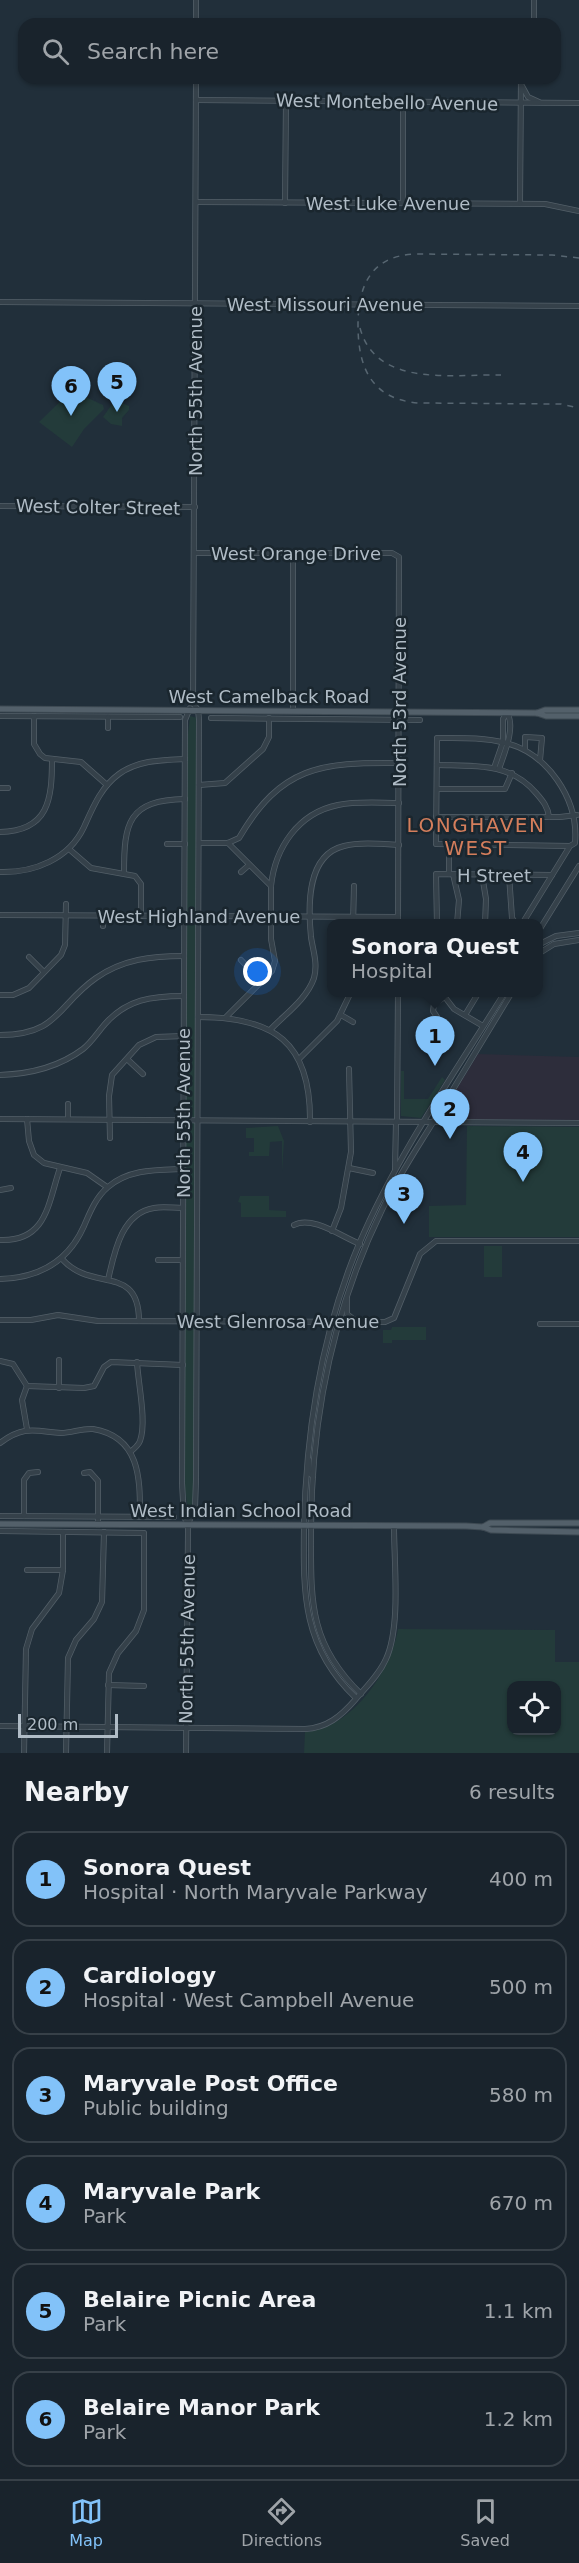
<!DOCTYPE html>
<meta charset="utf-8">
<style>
body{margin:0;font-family:"DejaVu Sans",sans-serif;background:#222b34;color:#f1f3f6}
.controls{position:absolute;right:18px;bottom:18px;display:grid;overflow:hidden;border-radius:12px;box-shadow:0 2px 4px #0004}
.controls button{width:54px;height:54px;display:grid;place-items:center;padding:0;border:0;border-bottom:2px solid #374048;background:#19232c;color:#f1f3f6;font:30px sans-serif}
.scale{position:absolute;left:18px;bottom:15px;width:100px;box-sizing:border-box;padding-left:6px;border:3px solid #b0bcc6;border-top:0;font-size:16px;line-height:21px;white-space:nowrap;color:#b0bcc6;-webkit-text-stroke:4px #1a262e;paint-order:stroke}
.you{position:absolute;left:258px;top:972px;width:21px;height:21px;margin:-15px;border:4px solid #fff;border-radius:50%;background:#1a73e8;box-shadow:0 0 0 9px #1a73e833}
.badge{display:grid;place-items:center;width:39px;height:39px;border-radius:50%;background:#82c2f9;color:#111;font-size:20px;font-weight:700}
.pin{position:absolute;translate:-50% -50px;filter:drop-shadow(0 2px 3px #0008)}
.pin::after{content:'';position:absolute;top:32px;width:21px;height:18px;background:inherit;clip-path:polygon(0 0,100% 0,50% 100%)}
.popup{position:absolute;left:327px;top:919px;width:216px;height:78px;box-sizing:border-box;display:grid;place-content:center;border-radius:12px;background:#19232c;filter:drop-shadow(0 2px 4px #0005);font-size:20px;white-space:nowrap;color:#9fa4a9}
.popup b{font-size:22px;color:#f1f3f6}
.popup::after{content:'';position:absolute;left:50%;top:100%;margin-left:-12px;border:12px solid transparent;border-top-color:#19232c}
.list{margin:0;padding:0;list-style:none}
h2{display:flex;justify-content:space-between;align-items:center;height:78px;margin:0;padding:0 24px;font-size:26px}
h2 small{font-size:20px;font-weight:400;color:#9fa4a9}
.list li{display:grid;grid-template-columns:39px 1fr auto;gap:18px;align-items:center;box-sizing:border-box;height:96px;margin:0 12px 12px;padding:0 12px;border:2px solid #374048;border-radius:18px}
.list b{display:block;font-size:22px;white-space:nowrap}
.list p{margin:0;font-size:20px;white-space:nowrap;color:#9fa4a9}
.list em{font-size:20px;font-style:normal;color:#9fa4a9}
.icon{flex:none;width:33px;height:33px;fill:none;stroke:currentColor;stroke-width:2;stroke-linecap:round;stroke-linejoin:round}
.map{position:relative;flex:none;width:579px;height:1753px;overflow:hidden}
.search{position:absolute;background:#19232c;box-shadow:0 2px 4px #0004;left:18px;right:18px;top:18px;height:66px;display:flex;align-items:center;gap:15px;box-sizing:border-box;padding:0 21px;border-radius:18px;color:#9fa4a9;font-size:22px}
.sheet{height:726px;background:#19232c}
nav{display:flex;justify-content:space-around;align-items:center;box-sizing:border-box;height:84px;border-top:2px solid #374048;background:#19232c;font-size:16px;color:#9fa4a9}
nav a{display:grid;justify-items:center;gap:3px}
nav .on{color:#82c2f9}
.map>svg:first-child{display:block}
</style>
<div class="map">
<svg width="579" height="1753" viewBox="0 0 579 1753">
<rect width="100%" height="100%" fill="#212f3a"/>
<path fill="#2d2d3b" d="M478 1054 579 1057V1120L442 1119 441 1115Z"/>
<g fill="#233b3a" fill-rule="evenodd">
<path d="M75 392 103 405 104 409 84 429 72 447 39 422 67 395 70 397Z"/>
<path d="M115 400 129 406V410L122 418V426L111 424 103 417Z"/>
<path d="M190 716 197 718 194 1477 192 1507 189 1516 184 1482 187 742Z"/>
<path d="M401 1071H404V1099H428L442 1077 445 1080 421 1118 401 1116Z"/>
<path d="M278 1126 284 1141 282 1172V1141L270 1142 269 1156H249V1152H254V1138H246V1128Z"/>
<path d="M467 1126 579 1127V1237H429V1206L466 1205Z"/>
<path d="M240 1196H269V1210L286 1211V1217H241V1203L238 1202Z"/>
<rect x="484" y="1246" width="18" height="31"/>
<path d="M392 1327H426V1340H392V1343H383V1330H391Z"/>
<path d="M398 1629 555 1630V1662H579V1753H304L305 1732C351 1729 391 1672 398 1629ZM512 1686H556V1730H512Z"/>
</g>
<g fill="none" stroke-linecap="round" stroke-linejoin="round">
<defs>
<g id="minor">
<path d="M196 24V0"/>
<path d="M534 24V0"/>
<path d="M522 86 528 97 539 102"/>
<path d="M196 100 579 103"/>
<path d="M196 202 545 204 579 211"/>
<path d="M285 203 286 101"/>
<path d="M403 203V103"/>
<path d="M520 203 521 78"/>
<path d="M0 302 579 306"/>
<path d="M0 506 195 507"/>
<path d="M195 553H392L399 557 398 924"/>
<path d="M293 553V711"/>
<path d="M0 716 180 717"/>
<path d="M34 716V744L40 754 45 758 81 762 107 785"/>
<path d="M108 717V728"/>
<path d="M211 718 420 720"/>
<path d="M525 750V737L542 738 540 760"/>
<path d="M437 765C474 766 510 762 536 793 543 801 548 807 549 817"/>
<path d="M494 768 503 742V719L507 713"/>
<path d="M499 769C504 754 516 727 507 713"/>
<path d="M199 785 225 783 263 749 269 737V718"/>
<path d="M0 788H8"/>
<path d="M437 789H505L512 773"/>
<path d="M436 817H560L577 815"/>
<path d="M0 832C49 831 52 799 52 759"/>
<path d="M199 843H228L239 838C281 766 321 762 399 763"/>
<path d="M167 844H185"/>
<path d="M449 844V874"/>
<path d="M69 849 91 868 135 876 141 884V916"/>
<path d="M0 872C34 873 69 859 84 827 93 807 101 787 119 774 138 760 163 760 185 759"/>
<path d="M241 872 249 865"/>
<path d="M124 873C124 823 128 800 185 799"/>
<path d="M453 874 459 900 457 924"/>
<path d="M482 875 486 899 485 924"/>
<path d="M509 875 512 918 516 924"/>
<path d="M271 886C275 848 298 813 338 805 357 801 379 803 399 803"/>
<path d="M0 915 398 917"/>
<path d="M103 915V926"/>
<path d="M353 924 354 886"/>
<path d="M437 924 436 874 552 875"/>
<path d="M522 924 570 846 575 843C579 799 547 753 506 743 483 737 460 738 437 738L436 844 570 846"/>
<path d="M538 932 579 866"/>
<path d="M538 945 556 936 579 933"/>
<path d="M538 954 554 944 579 940"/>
<path d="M29 957 44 972"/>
<path d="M241 960 261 981"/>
<path d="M441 992 454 1009 483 1026"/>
<path d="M0 995H13L29 988 61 955 65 945 66 904"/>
<path d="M341 1015 353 1022"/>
<path d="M465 1015 479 992"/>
<path d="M198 1017C274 1017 311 1042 310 1122"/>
<path d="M226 1017 272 971 275 961 271 939V886L228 843"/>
<path d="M437 1017 433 1011 434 1004 443 998"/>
<path d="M270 1030C284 1015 307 999 314 978 318 963 313 951 311 937 308 907 306 855 344 846 361 842 381 844 399 845"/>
<path d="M0 1035C59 1035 57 1005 96 978 123 959 152 956 184 956"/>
<path d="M127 1059 143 1074"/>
<path d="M299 1059 337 1021 351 992"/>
<path d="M0 1075C29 1074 59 1067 83 1049 91 1043 98 1032 105 1024 127 999 152 996 184 996"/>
<path d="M68 1104V1119"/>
<path d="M0 1119 579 1123"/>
<path d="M27 1119 29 1141 34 1155 44 1163 87 1173 107 1187"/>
<path d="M397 1122 398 992"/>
<path d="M110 1138 109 1096 112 1075 139 1045 156 1037 184 1036"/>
<path d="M349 1168 373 1173"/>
<path d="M395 1168 396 1122"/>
<path d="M0 1190 11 1188"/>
<path d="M294 1225C312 1215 342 1237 360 1244"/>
<path d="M332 1231 341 1208 351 1152 349 1069"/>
<path d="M0 1240C47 1242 48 1203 60 1168"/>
<path d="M62 1259C92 1293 139 1263 139 1321"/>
<path d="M158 1260H182"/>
<path d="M0 1279C38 1278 68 1262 84 1226 90 1212 96 1197 108 1187 129 1169 156 1170 183 1169"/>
<path d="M108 1280C114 1254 121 1213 154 1208 163 1206 173 1208 183 1208"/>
<path d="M347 1298V1314L356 1321"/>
<path d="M0 1320H31L58 1315 98 1321 385 1322 394 1318 420 1254 436 1241H579"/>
<path d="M540 1324H579"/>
<path d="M0 1361 13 1364 27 1386 84 1388 94 1386 104 1367 111 1362 183 1365"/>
<path d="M27 1386 22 1400 27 1429"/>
<path d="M59 1388V1360"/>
<path d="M0 1443C24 1425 35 1431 61 1433 72 1433 82 1428 93 1429 141 1437 140 1480 140 1517"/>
<path d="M130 1452C134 1449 138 1446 140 1441 147 1422 138 1383 137 1362"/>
<path d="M309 1460 310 1474 313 1476"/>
<path d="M84 1473 90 1472 98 1481V1525"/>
<path d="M0 1516 174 1517"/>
<path d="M24 1516V1480L29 1473 38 1472"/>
<path d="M188 1524 195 1507 196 1480 199 719 198 710 193 703 196 78"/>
<path d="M0 1531 144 1533V1610L136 1631 118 1653 109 1673 107 1753"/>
<path d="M27 1570H63"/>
<path d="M108 1685 144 1686"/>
<path d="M361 1694C308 1643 311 1599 311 1531 311 1420 333 1310 382 1210 396 1180 414 1153 432 1124 459 1080 485 1036 512 992"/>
<path d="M356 1698C303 1648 303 1595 304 1527 306 1430 321 1334 359 1244 397 1155 454 1074 505 992"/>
<path d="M0 1726 305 1729C327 1728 341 1716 355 1700 366 1687 379 1675 386 1659 401 1627 394 1563 394 1526"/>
<path d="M24 1753 26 1649 32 1629 59 1593 63 1570V1532"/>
<path d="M66 1753 68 1658 76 1640 94 1619 102 1602 104 1532"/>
<path d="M186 1753 188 1533V1524L184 1517 182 1483 185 720 190 708"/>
</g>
<g id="major">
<path d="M0 709 537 713 546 716H579"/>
<path d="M537 713 545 710H579"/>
<path d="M0 1524 466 1526 483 1527 491 1530 579 1532"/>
<path d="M483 1527 490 1523H579"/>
</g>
</defs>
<use href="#minor" stroke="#535f68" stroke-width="6"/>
<use href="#major" stroke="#3e4a53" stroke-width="7"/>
<use href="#minor" stroke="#35414a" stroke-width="4.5"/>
<use href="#major" stroke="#53606a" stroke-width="5"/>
<g stroke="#576671" stroke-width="1.5" stroke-dasharray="6 6" stroke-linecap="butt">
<path d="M579 258 552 255 413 254C370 257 358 287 358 325 358 367 371 399 418 403L561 404 579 408"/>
<path d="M360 328C376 388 453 374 501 375"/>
</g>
</g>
<g text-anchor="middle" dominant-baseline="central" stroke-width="5" stroke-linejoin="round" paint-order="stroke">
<g font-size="18" fill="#b0bcc6" stroke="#1a262e">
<text transform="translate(387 102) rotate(1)">West Montebello Avenue</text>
<text x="388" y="203">West Luke Avenue</text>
<text x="325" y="304">West Missouri Avenue</text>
<text transform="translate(195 391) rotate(-90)">North 55th Avenue</text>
<text transform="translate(98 507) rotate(1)">West Colter Street</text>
<text x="296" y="553">West Orange Drive</text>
<text x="269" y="696">West Camelback Road</text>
<text transform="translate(399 702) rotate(-90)">North 53rd Avenue</text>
<text x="494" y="875">H Street</text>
<text x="199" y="916">West Highland Avenue</text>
<text transform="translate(183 1113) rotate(-90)">North 55th Avenue</text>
<text x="278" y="1321">West Glenrosa Avenue</text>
<text x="241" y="1510">West Indian School Road</text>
<text transform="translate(187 1639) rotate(-89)">North 55th Avenue</text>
</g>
<g font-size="20" letter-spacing="1.5" fill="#d47e5c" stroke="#1a262e">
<text x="476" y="825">LONGHAVEN<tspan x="476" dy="23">WEST</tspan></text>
</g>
</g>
</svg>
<div class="controls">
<button><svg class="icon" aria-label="locate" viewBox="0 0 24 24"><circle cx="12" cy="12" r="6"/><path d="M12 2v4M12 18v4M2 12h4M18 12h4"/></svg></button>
</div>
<div class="scale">200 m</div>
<div class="you"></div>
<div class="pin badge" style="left:435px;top:1066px">1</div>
<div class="popup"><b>Sonora Quest</b>Hospital</div>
<div class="pin badge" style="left:450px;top:1139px">2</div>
<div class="pin badge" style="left:404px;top:1224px">3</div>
<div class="pin badge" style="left:523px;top:1182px">4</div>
<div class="pin badge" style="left:117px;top:412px">5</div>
<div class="pin badge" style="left:71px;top:416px">6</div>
<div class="search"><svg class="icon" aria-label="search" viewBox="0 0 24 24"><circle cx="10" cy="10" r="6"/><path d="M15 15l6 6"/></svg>Search here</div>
</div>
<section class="sheet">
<h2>Nearby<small>6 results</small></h2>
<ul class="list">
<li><span class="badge">1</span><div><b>Sonora Quest</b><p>Hospital · North Maryvale Parkway</p></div><em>400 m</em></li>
<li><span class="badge">2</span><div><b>Cardiology</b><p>Hospital · West Campbell Avenue</p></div><em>500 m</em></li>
<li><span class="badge">3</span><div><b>Maryvale Post Office</b><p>Public building</p></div><em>580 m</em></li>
<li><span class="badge">4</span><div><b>Maryvale Park</b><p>Park</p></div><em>670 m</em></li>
<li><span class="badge">5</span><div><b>Belaire Picnic Area</b><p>Park</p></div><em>1.1 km</em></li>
<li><span class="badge">6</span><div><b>Belaire Manor Park</b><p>Park</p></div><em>1.2 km</em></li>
</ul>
</section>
<nav>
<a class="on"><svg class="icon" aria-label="map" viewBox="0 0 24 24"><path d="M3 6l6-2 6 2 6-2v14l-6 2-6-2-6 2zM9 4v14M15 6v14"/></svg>Map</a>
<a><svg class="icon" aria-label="directions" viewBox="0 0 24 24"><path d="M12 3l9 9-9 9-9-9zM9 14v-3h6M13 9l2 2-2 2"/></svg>Directions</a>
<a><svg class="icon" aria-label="saved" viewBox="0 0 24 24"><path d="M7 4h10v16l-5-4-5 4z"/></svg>Saved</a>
</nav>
